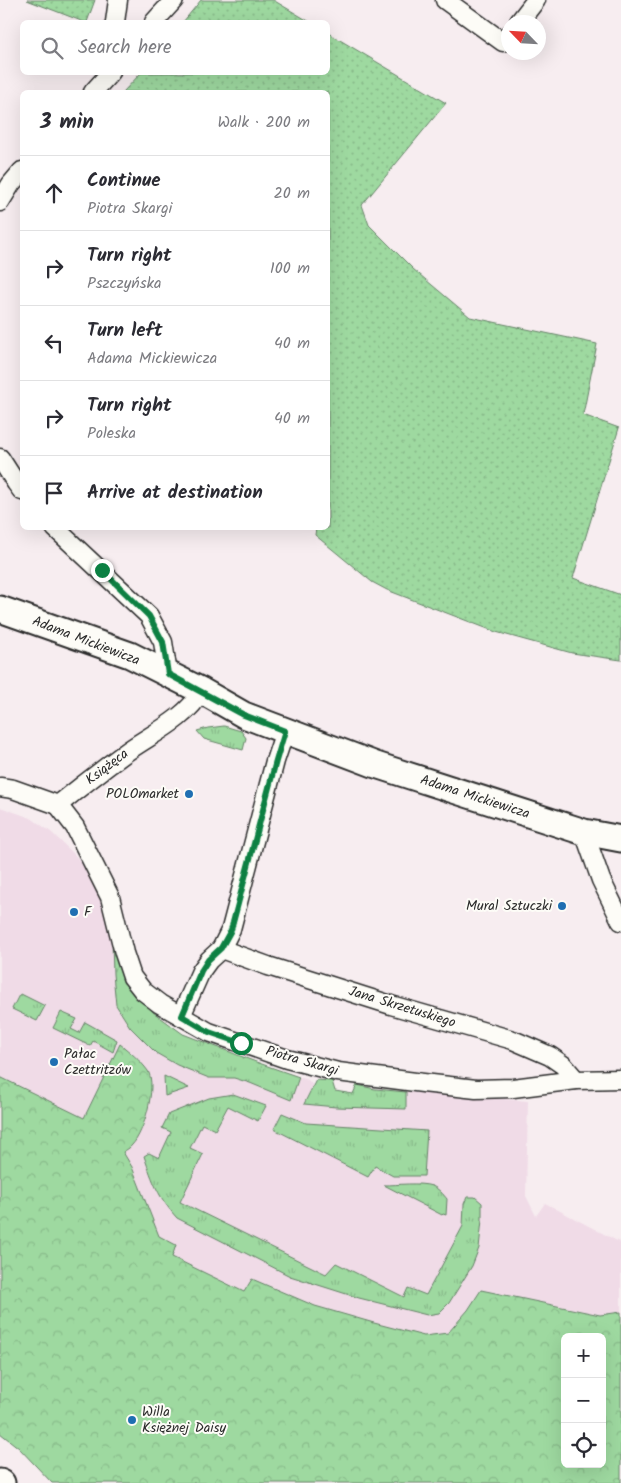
<!DOCTYPE html>
<meta charset="utf-8">
<style>
body{margin:0;font-family:Kalam,sans-serif;background:#f2f2f3;color:#2b2b33}
.controls{position:absolute;right:15px;bottom:15px;display:grid;overflow:hidden;border-radius:8px;box-shadow:0 5px 20px #0002}
.controls button{width:45px;height:45px;display:grid;place-items:center;padding:0;border:0;border-bottom:1px solid #e1e1e2;background:#fff;color:#2b2b33;font:25px sans-serif}
.compass{position:absolute;left:501px;top:15px;width:45px;height:45px;border-radius:50%;background:#fff;box-shadow:0 5px 20px #0002;rotate:295deg}
.stop{position:absolute;width:15px;height:15px;margin:-11px;border:4px solid #0b8043;border-radius:50%;background:#fff}
.stop.end{background:#0b8043;border-color:#fff;box-shadow:0 1px 5px #0008}
.list{margin:0;padding:0;list-style:none}
h2{display:flex;justify-content:space-between;align-items:center;height:65px;margin:0;padding:0 20px;font-size:21px}
h2 small{font-size:16px;font-weight:400;color:#7c7c81}
.list li{display:grid;grid-template-columns:32px 1fr auto;gap:15px;align-items:center;box-sizing:border-box;height:75px;padding:0 20px;border-top:1px solid #e1e1e2}
.list b{display:block;font-size:19px;white-space:nowrap}
.list p{margin:0;font-size:16px;white-space:nowrap;color:#7c7c81}
.list em{font-size:16px;font-style:normal;color:#7c7c81}
.icon{flex:none;width:28px;height:28px;fill:none;stroke:currentColor;stroke-width:2;stroke-linecap:round;stroke-linejoin:round}
.map{position:relative;flex:none;width:621px;height:1483px;overflow:hidden}
.search{position:absolute;background:#fff;box-shadow:0 5px 20px #0002;left:20px;top:20px;width:310px;height:55px;display:flex;align-items:center;gap:12px;box-sizing:border-box;padding:0 18px;border-radius:8px;color:#7c7c81;font-size:19px}
.panel{position:absolute;background:#fff;box-shadow:0 5px 20px #0002;left:20px;top:90px;width:310px;height:440px;border-radius:8px}
.map>svg:first-child{display:block}
</style>
<div class="map">
<svg width="621" height="1483" viewBox="0 0 621 1483">
<defs>
<pattern id="grass-tufts" width="24" height="20" patternUnits="userSpaceOnUse" patternTransform="scale(1.25)"><rect width="24" height="20" fill="#9ed9a0"/><path d="M3 7l-1-3M5 7V3M7 7l1-3M15 17l-1-3M17 17v-4M19 17l1-3" fill="none" stroke="#88ba8a"/></pattern>
<pattern id="park-crowns" width="20" height="18" patternUnits="userSpaceOnUse" patternTransform="scale(1.25)"><rect width="20" height="18" fill="#9ed9a0"/><path d="M2 6a3 3 0 1 1 6 0M12 15a3 3 0 1 1 6 0" fill="none" stroke="#88ba8a"/></pattern>
<pattern id="garden-dots" width="8" height="8" patternUnits="userSpaceOnUse" patternTransform="scale(1.25)"><rect width="8" height="8" fill="#9ed9a0"/><path d="M2 2h.1M6 6h.1" fill="none" stroke="#88ba8a" stroke-width="1.8" stroke-linecap="round"/></pattern>
</defs>
<rect width="100%" height="100%" fill="#f7edf0"/>
<filter id="ink" filterUnits="userSpaceOnUse"><feTurbulence type="fractalNoise" baseFrequency=".02" numOctaves="2"/><feDisplacementMap in="SourceGraphic" scale="10" xChannelSelector="R" yChannelSelector="G"/><feConvolveMatrix kernelMatrix="1 2 1 2 8 2 1 2 1" color-interpolation-filters="sRGB"/></filter>
<g filter="url(#ink)">
<path fill="#f0dbe7" fill-rule="evenodd" d="M0 807 31 818 51 832 74 854 97 881 126 979 153 1012 183 1034 256 1062 308 1080 313 1085 316 1080 332 1081 335 1091 353 1094 357 1085 375 1089 412 1092 528 1101 526 1196 536 1216 545 1203 621 1243V1483H52L19 1448 0 1433ZM565 1337H602V1464H565Z"/>
<g fill="url(#grass-tufts)" stroke="#648266">
<path d="M224 726 241 731 246 738 243 750 204 739 197 731 208 728Z"/>
<path d="M112 941 126 979 153 1012 183 1034 256 1062 299 1077 291 1100 250 1083 234 1078H209L177 1065 156 1053 130 1027 116 1005 113 974Z"/>
<path d="M21 994 45 1006 37 1021 12 1009 19 995Z"/>
<path d="M61 1012 77 1019 71 1029 79 1033 85 1022 117 1040 113 1052 93 1041 90 1046 53 1028Z"/>
<path d="M164 1076 189 1088 165 1096Z"/>
<path d="M316 1080 332 1081 335 1091 353 1094 357 1085 375 1089 406 1092V1109L336 1107 304 1104Z"/>
<path d="M233 1094 266 1106 258 1121 228 1106 215 1130 202 1124 190 1148 203 1154 180 1202 326 1274 336 1263 404 1297 408 1288 426 1295 463 1226 464 1204 467 1197H475L482 1203V1220L479 1248 472 1266 449 1303 439 1313 427 1315 359 1298 290 1276 177 1218C158 1197 153 1182 144 1156L149 1153 159 1158 171 1132 162 1128 169 1114 209 1098Z"/>
<path d="M282 1113 306 1123 427 1131 424 1176H393L375 1166 368 1177 274 1129Z"/>
<path d="M384 1185C398 1185 419 1182 432 1186 439 1189 443 1194 447 1199L446 1215 443 1214 442 1215Z"/>
</g>
<path fill="url(#park-crowns)" stroke="#648266" fill-rule="evenodd" d="M120 1044C130 1052 140 1060 148 1071 157 1086 144 1133 132 1145 130 1148 126 1150 123 1152L132 1167 159 1236 176 1245 172 1257 244 1292 252 1279 315 1306 374 1323 424 1336 448 1333 468 1310 481 1290 600 1315 621 1312V1483H52L19 1448 0 1433V1077L84 1118ZM565 1337H602V1464H565Z"/>
<g fill="url(#garden-dots)" stroke="#648266">
<path d="M27 0H95L87 22H84Z"/>
<path d="M201 0H273L310 22H183Z"/>
<path d="M328 33 446 103 362 205 369 225 413 269 470 317 597 344 583 415 619 428 573 578 621 595V660L572 653 496 632 387 590 372 582 315 535 316 528H328V92H123L141 73 328 72Z"/>
</g>
<g fill="none" stroke-linecap="round" stroke-linejoin="round">
<defs>
<g id="street">
<path d="M445 0 503 42 508 35"/>
<path d="M115 22 118 0"/>
<path d="M154 22 174 0"/>
<path d="M519 22 536 0"/>
<path d="M93 92 111 72"/>
<path d="M0 202 11 184 22 171"/>
<path d="M0 458 16 483 22 491"/>
<path d="M55 528 149 616 163 642 168 674"/>
<path d="M0 787 13 789 58 805C80 787 102 770 125 753 151 734 185 720 202 691"/>
<path d="M58 805 75 827 110 897 124 953 132 977 143 991 160 1004 209 1032 287 1059 338 1072 423 1083 476 1089 513 1088 576 1080 621 1079"/>
<path d="M584 832 601 880 621 921"/>
<path d="M221 949 268 966 391 1005 513 1040 550 1056 563 1065 576 1080"/>
<path d="M181 1016 201 971 209 960 221 949 231 929 275 761 285 731"/>
</g>
<g id="secondary">
<path d="M0 609 130 655 202 691 244 715 376 765 584 832 621 839"/>
<path d="M0 1482 2 1483"/>
</g>
</defs>
<use href="#street" stroke="#2b2b2b" stroke-width="21"/>
<use href="#secondary" stroke="#2b2b2b" stroke-width="29"/>
<use href="#street" stroke="#fdfcf7" stroke-width="18"/>
<use href="#secondary" stroke="#fdfcf7" stroke-width="25"/>
</g>
</g>
<g fill="none" stroke-linecap="round" stroke-linejoin="round" filter="url(#ink)">
<path stroke="#0b8043" stroke-width="6" d="M102 570 149 616 163 642 168 674 244 715 285 731 276 761 231 930 221 948 208 960 201 971 182 1016 209 1032 241 1043"/>
</g>
<g fill="#1f6fb2" stroke="#fdfcf7" stroke-width="2">
<circle cx="189" cy="794" r="5"/>
<circle cx="562" cy="906" r="5"/>
<circle cx="74" cy="912" r="5"/>
<circle cx="54" cy="1062" r="5"/>
<circle cx="132" cy="1420" r="5"/>
</g>
<g text-anchor="middle" dominant-baseline="central" stroke-width="4" stroke-linejoin="round" paint-order="stroke">
<g font-size="14" fill="#2b2b2b" stroke="#fdfcf7">
<text transform="translate(86 641) rotate(21)">Adama Mickiewicza</text>
<text transform="translate(107 767) rotate(-37)">Książęca</text>
<text transform="translate(475 797) rotate(18)">Adama Mickiewicza</text>
<text transform="translate(402 1007) rotate(17)">Jana Skrzetuskiego</text>
<text transform="translate(302 1061) rotate(16)">Piotra Skargi</text>
</g>
<g font-size="14" fill="#2b2b2b" stroke="#fdfcf7" text-anchor="start">
<text x="179" y="794" text-anchor="end">POLOmarket</text>
<text x="552" y="906" text-anchor="end">Mural Sztuczki</text>
<text x="84" y="912">F</text>
<text x="64" y="1054">Pałac<tspan x="64" dy="16">Czettritzów</tspan></text>
<text x="142" y="1412">Willa<tspan x="142" dy="16">Księżnej Daisy</tspan></text>
</g>
</g>
</svg>
<div class="controls">
<button>+</button>
<button>−</button>
<button><svg class="icon" aria-label="locate" viewBox="0 0 24 24"><circle cx="12" cy="12" r="6"/><path d="M12 2v4M12 18v4M2 12h4M18 12h4"/></svg></button>
</div>
<svg class="compass" viewBox="-18 -18 36 36"><path d="M0-13l5 13h-10z" fill="#e53935"/><path d="M0 13l5-13h-10z" fill="#7c7c81"/></svg>
<div class="stop" style="left:241px;top:1043px"></div>
<div class="stop end" style="left:102px;top:570px"></div>
<div class="search"><svg class="icon" aria-label="search" viewBox="0 0 24 24"><circle cx="10" cy="10" r="6"/><path d="M15 15l6 6"/></svg>Search here</div>
<section class="panel">
<h2>3 min<small>Walk · 200 m</small></h2>
<ul class="list">
<li><svg class="icon" aria-label="ahead" viewBox="0 0 24 24"><path d="M12 20V5M6 11l6-6 6 6"/></svg><div><b>Continue</b><p>Piotra Skargi</p></div><em>20 m</em></li>
<li><svg class="icon" aria-label="right" viewBox="0 0 24 24"><path d="M7 20v-9h11M14 6l5 5-5 5"/></svg><div><b>Turn right</b><p>Pszczyńska</p></div><em>100 m</em></li>
<li><svg class="icon" aria-label="left" viewBox="0 0 24 24"><path d="M17 20v-9H6M10 6l-5 5 5 5"/></svg><div><b>Turn left</b><p>Adama Mickiewicza</p></div><em>40 m</em></li>
<li><svg class="icon" aria-label="right" viewBox="0 0 24 24"><path d="M7 20v-9h11M14 6l5 5-5 5"/></svg><div><b>Turn right</b><p>Poleska</p></div><em>40 m</em></li>
<li><svg class="icon" aria-label="arrive" viewBox="0 0 24 24"><path d="M6 21V4h12l-3 4 3 4H6"/></svg><div><b>Arrive at destination</b></div></li>
</ul>
</section>
</div>
